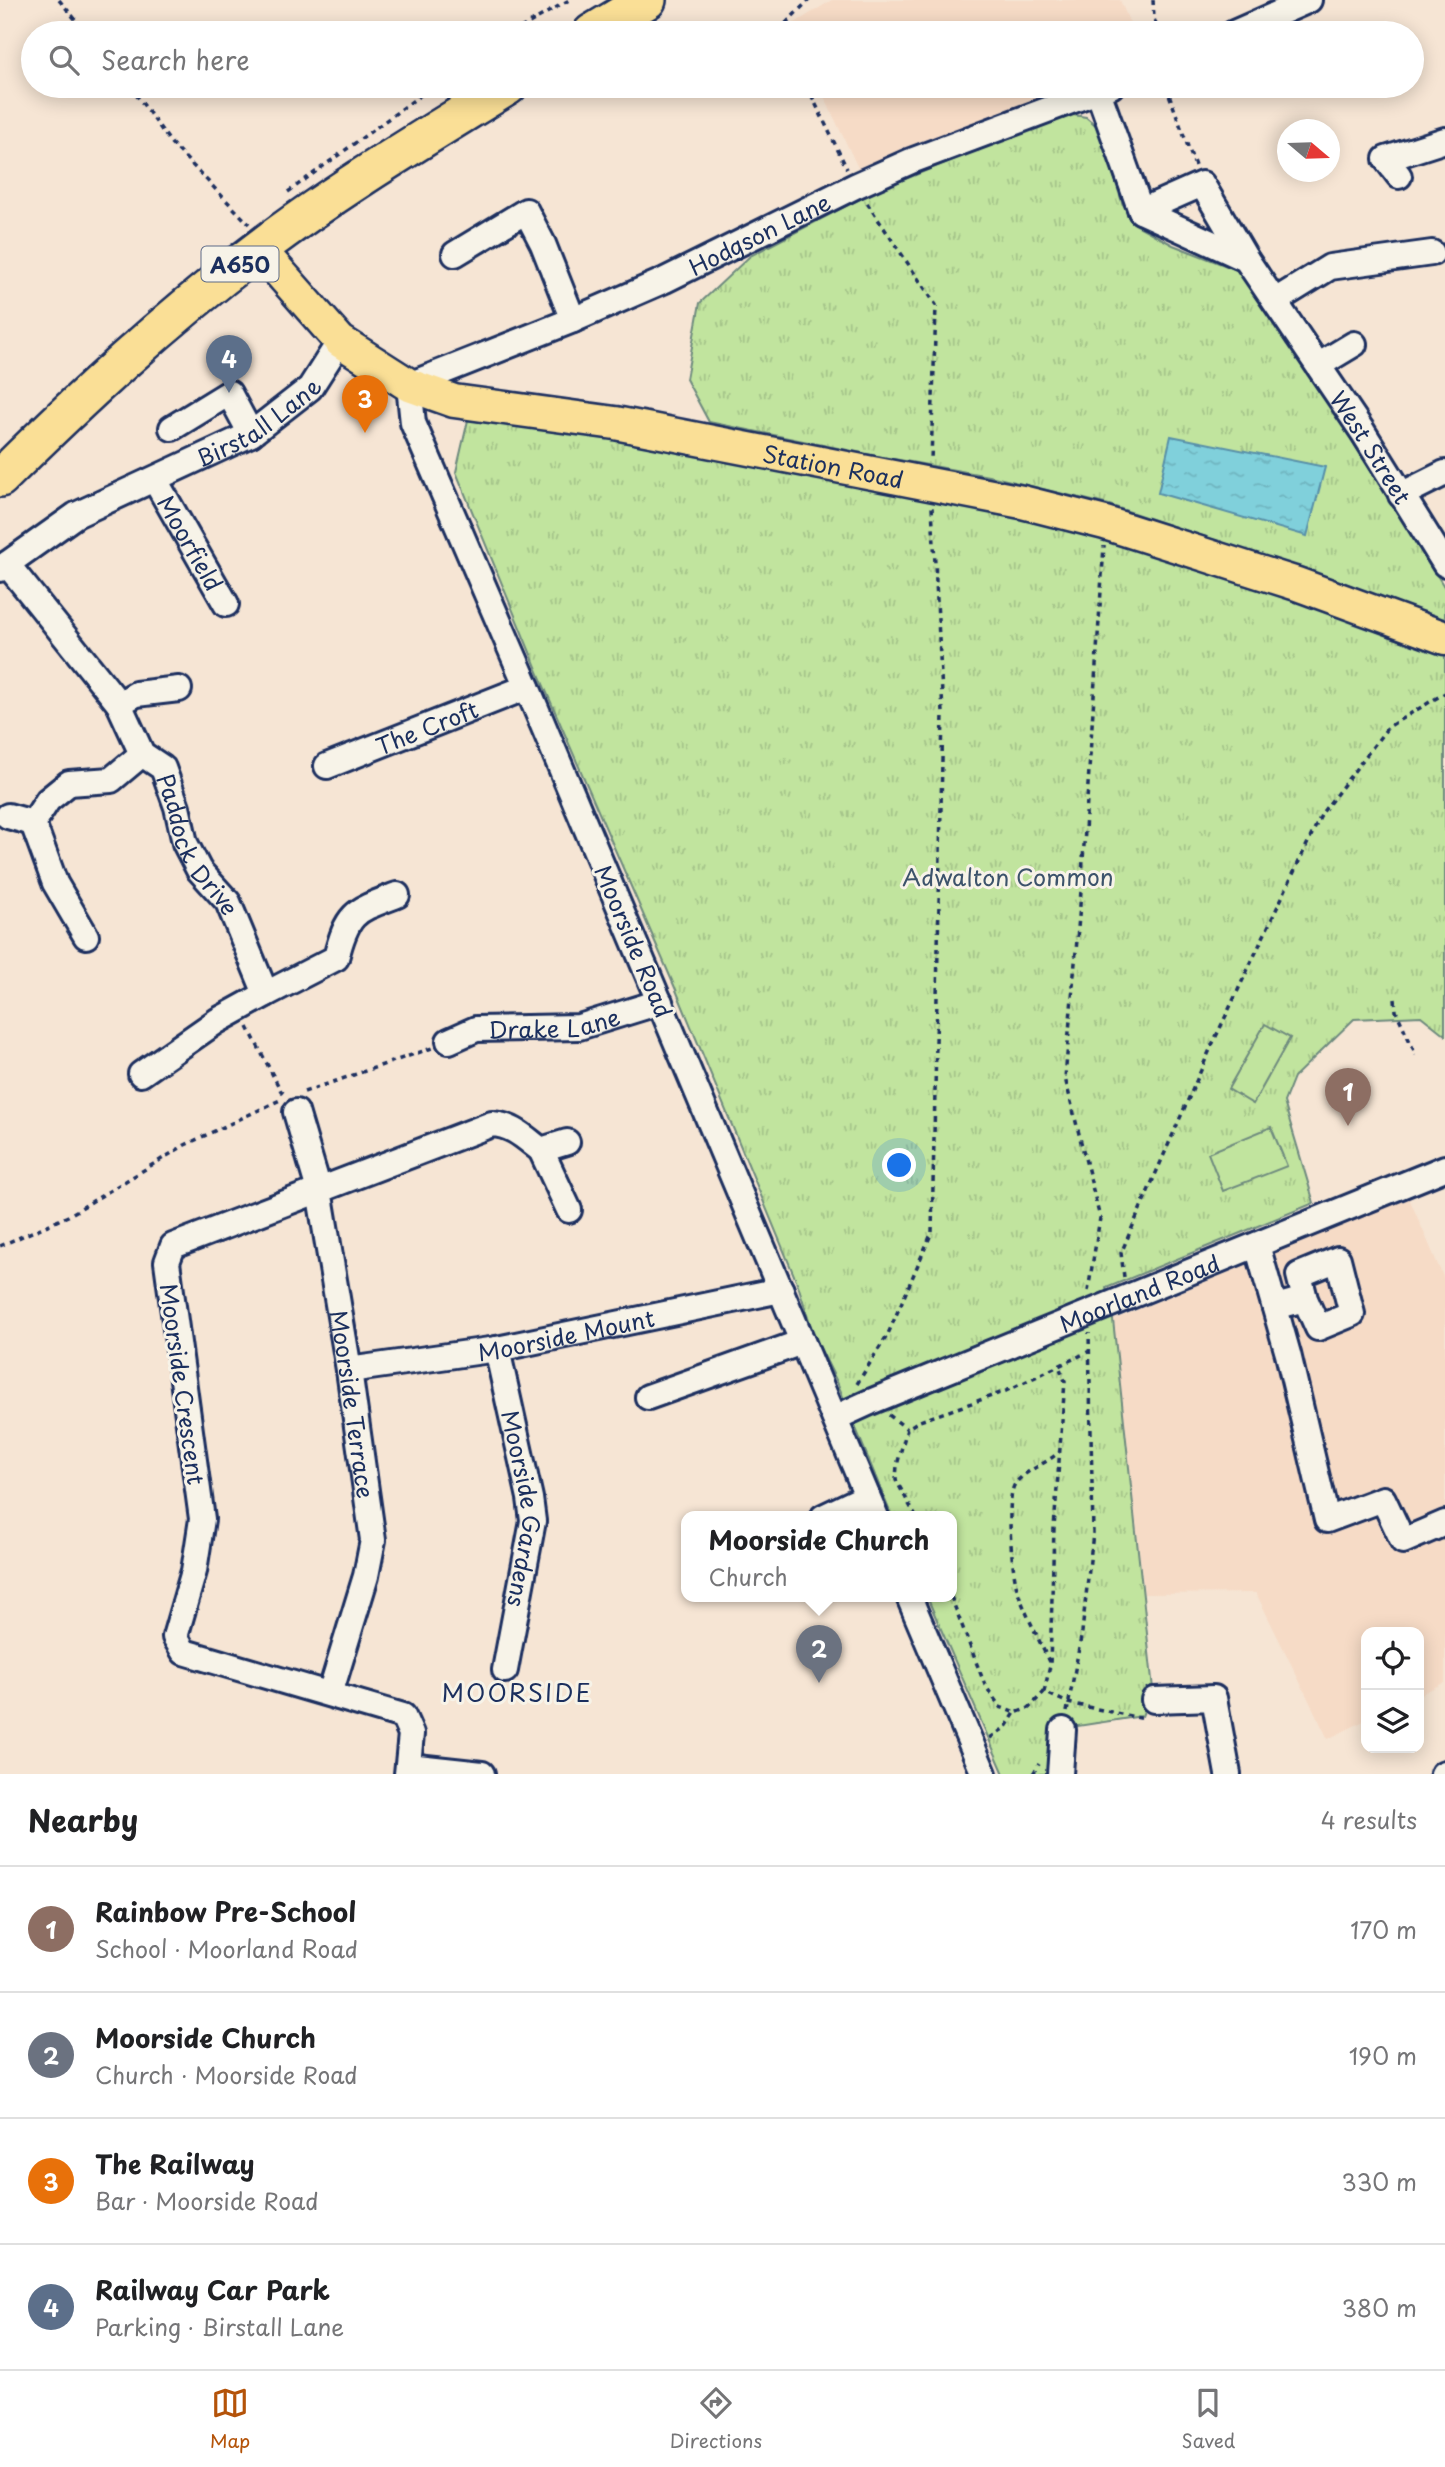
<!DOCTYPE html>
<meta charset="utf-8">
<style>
body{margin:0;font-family:"Playpen Sans",sans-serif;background:#f6f6f6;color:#202124}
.controls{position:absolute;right:21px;bottom:21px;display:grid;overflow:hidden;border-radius:14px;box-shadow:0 4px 18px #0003}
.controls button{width:63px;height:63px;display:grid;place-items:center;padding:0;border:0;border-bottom:2px solid #e0e0e0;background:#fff;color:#202124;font:35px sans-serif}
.compass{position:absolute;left:1277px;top:119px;width:63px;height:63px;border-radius:50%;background:#fff;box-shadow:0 4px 18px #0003;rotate:109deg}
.you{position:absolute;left:900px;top:1166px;width:24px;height:24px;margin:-18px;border:5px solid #fff;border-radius:50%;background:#1a73e8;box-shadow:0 0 0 10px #1a73e833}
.badge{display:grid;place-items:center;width:46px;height:46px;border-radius:50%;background:#b45309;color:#fff;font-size:23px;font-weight:700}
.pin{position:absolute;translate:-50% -58px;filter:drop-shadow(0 2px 4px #0008)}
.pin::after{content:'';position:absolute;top:37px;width:24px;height:21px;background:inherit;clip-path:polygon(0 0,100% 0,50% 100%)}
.popup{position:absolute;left:681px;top:1511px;width:276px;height:91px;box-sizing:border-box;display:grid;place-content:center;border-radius:14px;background:#fff;filter:drop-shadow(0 2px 5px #0005);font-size:23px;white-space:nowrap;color:#757577}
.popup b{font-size:26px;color:#202124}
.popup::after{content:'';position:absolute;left:50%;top:100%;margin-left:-14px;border:14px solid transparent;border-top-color:#fff}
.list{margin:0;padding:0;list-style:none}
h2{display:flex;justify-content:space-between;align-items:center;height:91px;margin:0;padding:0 28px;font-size:30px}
h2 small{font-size:23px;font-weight:400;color:#757577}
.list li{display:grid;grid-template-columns:46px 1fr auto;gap:21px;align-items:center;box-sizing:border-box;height:126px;padding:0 28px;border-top:2px solid #e0e0e0}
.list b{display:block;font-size:26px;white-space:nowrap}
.list p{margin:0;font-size:23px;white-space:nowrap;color:#757577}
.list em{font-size:23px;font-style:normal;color:#757577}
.icon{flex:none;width:38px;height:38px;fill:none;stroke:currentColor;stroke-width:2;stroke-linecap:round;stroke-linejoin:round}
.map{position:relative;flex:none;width:1445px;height:1774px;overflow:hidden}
.search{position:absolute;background:#fff;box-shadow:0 4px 18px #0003;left:21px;right:21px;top:21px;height:77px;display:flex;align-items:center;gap:18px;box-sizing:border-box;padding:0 24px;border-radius:38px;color:#757577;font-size:26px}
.sheet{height:595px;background:#fff}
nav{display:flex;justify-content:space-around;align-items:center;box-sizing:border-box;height:98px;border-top:2px solid #e0e0e0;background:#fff;font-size:19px;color:#757577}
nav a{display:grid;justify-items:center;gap:4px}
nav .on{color:#b45309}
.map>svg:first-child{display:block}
</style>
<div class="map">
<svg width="1445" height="1774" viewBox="0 0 1445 1774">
<defs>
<pattern id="grass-tufts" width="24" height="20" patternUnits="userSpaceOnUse" patternTransform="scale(1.75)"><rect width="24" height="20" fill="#c1e49e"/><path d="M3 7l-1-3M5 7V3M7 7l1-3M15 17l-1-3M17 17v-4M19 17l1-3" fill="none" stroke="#a5c48a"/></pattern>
<pattern id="water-ripples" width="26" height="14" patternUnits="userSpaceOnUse" patternTransform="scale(1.75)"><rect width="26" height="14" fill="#80d0db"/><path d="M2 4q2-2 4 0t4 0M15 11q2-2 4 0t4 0" fill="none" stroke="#6eb3be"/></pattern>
</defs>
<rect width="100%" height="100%" fill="#f6e5d4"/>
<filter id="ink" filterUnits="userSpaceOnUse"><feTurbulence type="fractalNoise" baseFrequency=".0143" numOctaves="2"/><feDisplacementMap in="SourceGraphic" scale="14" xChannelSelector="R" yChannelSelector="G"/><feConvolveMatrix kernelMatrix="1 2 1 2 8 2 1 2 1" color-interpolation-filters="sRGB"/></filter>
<g filter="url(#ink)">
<g fill="#f6dbc6">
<path d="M832 0H1120L1134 33H794L790 26Z"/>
<path d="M819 86H1081L860 172Z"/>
<path d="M1409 1198 1445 1281V1682L1419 1695V1632H1366V1720L1328 1739 1256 1593 1144 1594 1113 1320Z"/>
</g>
<g fill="url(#grass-tufts)" stroke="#6e8a7e" stroke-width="2">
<path d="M1067 114 1086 117 1099 128 1122 202 1133 223 1173 245 1237 270 1270 311 1445 588V623L1345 583 1109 505 994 477 877 456 709 422 686 379 700 303 750 256 873 192Z"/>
<path d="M468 420 659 446 979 507 1130 546 1320 607 1445 654V1035L1421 1016 1354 1019 1294 1077 1284 1102 1314 1203 1106 1288 1113 1320 1153 1689 1142 1716 1058 1729 1052 1774H1004L927 1597H952V1517H892L837 1382 814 1336 798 1285 676 990 543 684 456 472Z"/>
</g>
<g fill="#c1e49e" stroke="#6e8a7e" stroke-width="2">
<path d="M1265 1024 1290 1038 1253 1104 1228 1089Z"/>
<path d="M1271 1127 1287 1166 1223 1191 1208 1153Z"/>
</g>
<path fill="url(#water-ripples)" stroke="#5890a9" stroke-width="2" d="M1171 436 1325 467 1307 536 1158 493Z"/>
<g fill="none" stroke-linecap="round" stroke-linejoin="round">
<defs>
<g id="minor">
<path d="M1234 33 1309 0"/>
<path id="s1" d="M1098 91 1141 211 1246 259 1363 432 1445 564"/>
<path d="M1399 176 1386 159 1445 140"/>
<path d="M1141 211 1202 184 1246 259"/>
<path d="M455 254 526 211 543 244 573 320"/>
<path d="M1275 301 1330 267 1432 253"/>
<path d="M1319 365 1354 344"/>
<path d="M172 428 229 393 251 434"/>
<path id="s2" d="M155 480 226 604"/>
<path d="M1401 495 1445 473"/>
<path id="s3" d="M7 564 119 704 142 754 163 768 177 807 185 843 199 870 228 902 266 994 217 1021 141 1074"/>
<path id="s4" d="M0 569 76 515 251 434 310 388 340 341"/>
<path d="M119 704 136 694 179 689"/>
<path id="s5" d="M327 766 527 687"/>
<path d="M8 816 33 823"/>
<path d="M86 936 55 883 33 823 48 800 69 783 111 780 142 754"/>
<path d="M266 994 336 958C348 911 355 911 397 895"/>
<path id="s6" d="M449 1041 476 1029 579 1027 660 1002"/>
<path id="s7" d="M296 1112 319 1190 349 1370 373 1540 366 1576 330 1694"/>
<path d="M541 1150 569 1210"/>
<path d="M1257 1245 1288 1354 1327 1520 1383 1499 1403 1541 1445 1523"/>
<path d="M1275 1307 1305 1299 1299 1275 1338 1259 1352 1314 1318 1328 1305 1299"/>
<path id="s8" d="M497 1349 530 1498 533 1521 505 1670"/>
<path id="s9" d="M349 1370 497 1349 781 1290"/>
<path d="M648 1397 802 1342"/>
<path id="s10" d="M835 1418 870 1402 1445 1168"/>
<path d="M823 1517 867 1496"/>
<path id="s11" d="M876 1517 527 687 413 423 409 385 573 320 665 280 855 186 911 161 1111 86"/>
<path d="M909 1597 984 1774"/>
<path d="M1154 1700 1214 1698 1228 1774"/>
<path d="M408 1766 482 1774"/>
<path d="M407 1774 411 1734 403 1716 184 1652 175 1637 194 1571 202 1519 167 1262 173 1246 492 1124C513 1125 525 1138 541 1150L567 1142"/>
<path d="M1060 1774 1063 1730"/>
<path d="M1443 1774 1445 1773"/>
</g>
<g id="major">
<path id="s12" d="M259 249 340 341 409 385 454 401 615 423 1022 502 1105 523 1297 584 1445 638"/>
</g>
<g id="highway">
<path d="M592 33 647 0"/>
<path d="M0 478C82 397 167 318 259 249 338 189 424 138 508 86"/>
</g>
</defs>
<use href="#minor" stroke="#1b2f5e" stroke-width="30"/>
<use href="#major" stroke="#1b2f5e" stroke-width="37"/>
<use href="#highway" stroke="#1b2f5e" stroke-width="42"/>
<g stroke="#1b2f5e" stroke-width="3.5" stroke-dasharray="5 5" stroke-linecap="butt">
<path d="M59 0 87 33"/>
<path d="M1153 0 1154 19 1160 33"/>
<path d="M512 33 569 0"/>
<path d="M784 33 786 23 809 0"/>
<path d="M130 86 171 143 249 224"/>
<path d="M807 86 847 169"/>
<path d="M1166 86 1195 166"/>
<path d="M288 192 433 86"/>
<path d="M867 203 936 305 931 461"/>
<path d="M1395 999 1396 1011 1416 1055"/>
<path d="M248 1027 281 1091 287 1096"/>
<path d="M304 1092 432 1048"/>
<path d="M0 1246 68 1216 185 1145 280 1100"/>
<path d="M1124 1277 1121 1253 1212 1045 1322 813 1388 727 1445 693"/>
<path d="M1088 1291 1100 1218 1065 1078 1080 905 1104 546"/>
<path d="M857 1384 888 1334 932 1232 943 713 932 507"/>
<path d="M889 1415 907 1429"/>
<path d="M916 1517 896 1480 897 1465 907 1429 917 1422 1006 1391 1090 1351"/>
<path d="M951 1597 985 1685 1000 1707 1015 1713 1029 1708 1044 1692 1068 1703 1145 1719"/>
<path d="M1049 1662C1039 1639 1026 1615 1018 1592 1012 1574 1005 1498 1015 1484 1026 1469 1045 1465 1059 1452"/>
<path d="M1044 1692 1050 1666 1054 1528 1065 1381 1059 1366"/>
<path d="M1067 1712 1082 1632 1093 1533 1089 1333"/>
<path d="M990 1738 1006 1727 1015 1713"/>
<path d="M1033 1774 1039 1764"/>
</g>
<use href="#minor" stroke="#f7f3e8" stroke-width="24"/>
<use href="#major" stroke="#fadf96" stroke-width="32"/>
<use href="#highway" stroke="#fadf96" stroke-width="37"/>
</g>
</g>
<g text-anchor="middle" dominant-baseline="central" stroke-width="6" stroke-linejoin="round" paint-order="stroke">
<rect fill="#f7f3e8" stroke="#5d6a87" stroke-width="2" x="201.5" y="246.5" width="77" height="35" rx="5"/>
<g font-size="21" font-weight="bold" fill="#1b2f5e">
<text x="240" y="264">A650</text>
</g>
<g font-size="23" fill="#1b2f5e" stroke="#f7f3e8">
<text stroke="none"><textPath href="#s11" startOffset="1608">Hodgson Lane</textPath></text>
<text stroke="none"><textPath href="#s4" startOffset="298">Birstall Lane</textPath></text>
<text stroke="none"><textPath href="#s1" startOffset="469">West Street</textPath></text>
<text stroke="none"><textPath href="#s12" startOffset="637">Station Road</textPath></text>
<text stroke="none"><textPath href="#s2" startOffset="72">Moorfield</textPath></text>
<text stroke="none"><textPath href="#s5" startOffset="107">The Croft</textPath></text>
<text stroke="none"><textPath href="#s3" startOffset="345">Paddock Drive</textPath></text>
<text transform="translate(634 941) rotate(67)">Moorside Road</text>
<text stroke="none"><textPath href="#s6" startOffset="108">Drake Lane</textPath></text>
<text stroke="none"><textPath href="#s10" startOffset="329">Moorland Road</textPath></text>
<text stroke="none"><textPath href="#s9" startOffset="220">Moorside Mount</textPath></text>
<text transform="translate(183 1384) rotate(82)">Moorside Crescent</text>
<text stroke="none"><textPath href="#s7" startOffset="298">Moorside Terrace</textPath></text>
<text stroke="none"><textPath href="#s8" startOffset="163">Moorside Gardens</textPath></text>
</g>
<g font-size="23" fill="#3c536b" stroke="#f7f3e8">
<text x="1008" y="876">Adwalton Common</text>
</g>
<g font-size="24" letter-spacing="2" fill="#1b2f5e" stroke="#f7f3e8">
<text x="517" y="1692">MOORSIDE</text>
</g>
</g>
</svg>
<div class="controls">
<button><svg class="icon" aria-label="locate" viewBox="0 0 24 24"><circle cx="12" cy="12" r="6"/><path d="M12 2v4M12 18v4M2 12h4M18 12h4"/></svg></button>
<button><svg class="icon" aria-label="layers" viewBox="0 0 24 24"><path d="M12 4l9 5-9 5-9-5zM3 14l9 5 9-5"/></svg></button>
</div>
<svg class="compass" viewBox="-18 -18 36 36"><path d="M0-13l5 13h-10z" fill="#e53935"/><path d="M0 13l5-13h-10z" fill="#757577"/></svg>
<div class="you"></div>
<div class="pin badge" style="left:1348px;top:1126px;background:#8d6e63">1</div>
<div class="pin badge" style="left:819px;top:1683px;background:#6b7280">2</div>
<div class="popup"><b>Moorside Church</b>Church</div>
<div class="pin badge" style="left:365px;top:433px;background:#e8710a">3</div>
<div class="pin badge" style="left:229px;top:393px;background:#5c6f8a">4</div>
<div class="search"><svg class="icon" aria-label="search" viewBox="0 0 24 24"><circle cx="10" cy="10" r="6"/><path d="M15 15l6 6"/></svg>Search here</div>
</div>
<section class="sheet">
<h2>Nearby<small>4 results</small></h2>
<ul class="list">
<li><span class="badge" style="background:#8d6e63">1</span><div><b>Rainbow Pre-School</b><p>School · Moorland Road</p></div><em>170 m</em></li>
<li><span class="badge" style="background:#6b7280">2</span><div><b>Moorside Church</b><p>Church · Moorside Road</p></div><em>190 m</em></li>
<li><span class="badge" style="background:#e8710a">3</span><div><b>The Railway</b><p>Bar · Moorside Road</p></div><em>330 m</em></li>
<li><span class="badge" style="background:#5c6f8a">4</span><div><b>Railway Car Park</b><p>Parking · Birstall Lane</p></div><em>380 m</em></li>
</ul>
</section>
<nav>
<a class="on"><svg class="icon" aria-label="map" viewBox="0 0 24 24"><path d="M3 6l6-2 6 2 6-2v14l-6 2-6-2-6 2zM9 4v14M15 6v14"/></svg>Map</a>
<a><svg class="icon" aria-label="directions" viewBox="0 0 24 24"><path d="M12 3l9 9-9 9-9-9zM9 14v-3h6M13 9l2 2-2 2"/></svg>Directions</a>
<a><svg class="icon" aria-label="saved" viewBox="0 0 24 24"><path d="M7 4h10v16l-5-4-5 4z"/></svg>Saved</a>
</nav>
